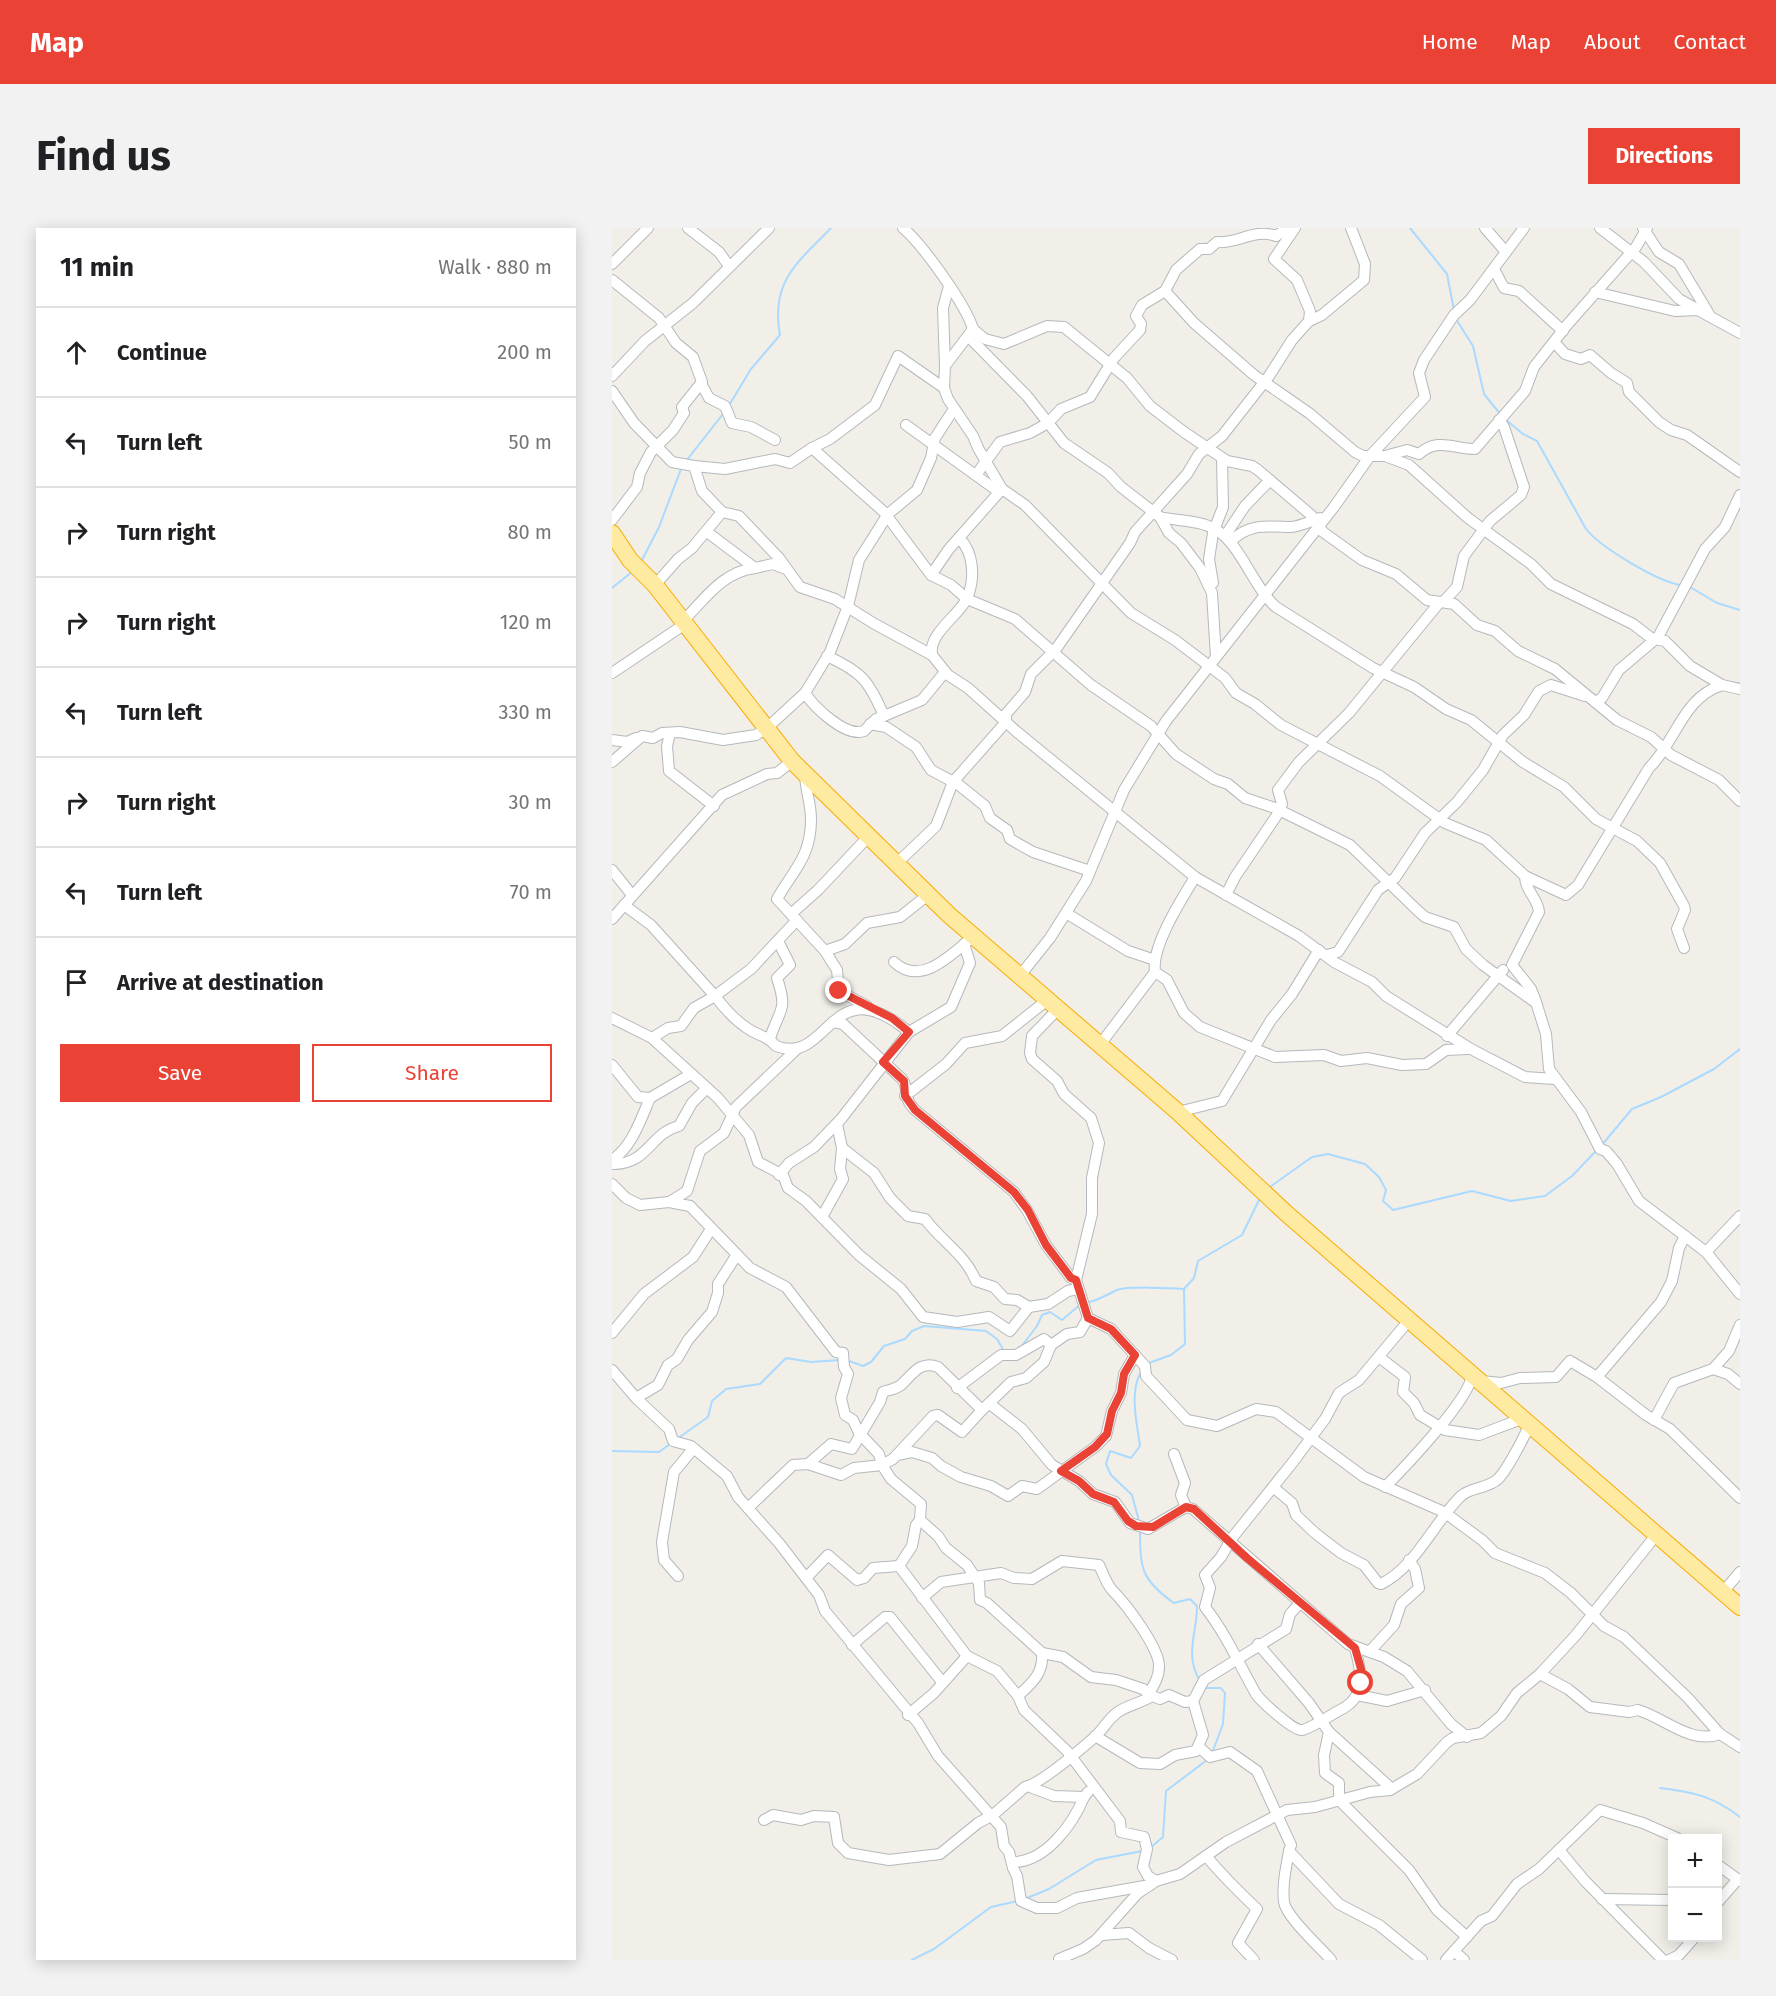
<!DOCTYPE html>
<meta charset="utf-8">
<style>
body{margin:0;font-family:"Fira Sans",sans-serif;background:#f2f2f2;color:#202124}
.controls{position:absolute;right:18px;bottom:18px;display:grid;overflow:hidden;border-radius:0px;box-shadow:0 3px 15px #0003}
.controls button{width:54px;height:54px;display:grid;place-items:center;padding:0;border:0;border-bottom:2px solid #e0e0e0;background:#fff;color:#202124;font:30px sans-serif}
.stop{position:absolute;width:18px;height:18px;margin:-14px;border:4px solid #ea4335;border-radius:50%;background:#fff}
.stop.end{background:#ea4335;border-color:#fff;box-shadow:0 2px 6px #0008}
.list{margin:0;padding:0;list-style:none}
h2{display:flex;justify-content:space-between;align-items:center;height:78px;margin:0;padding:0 24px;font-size:26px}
h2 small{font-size:20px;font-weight:400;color:#757577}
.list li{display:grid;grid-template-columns:39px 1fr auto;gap:18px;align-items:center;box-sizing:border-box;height:90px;padding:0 24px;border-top:2px solid #e0e0e0}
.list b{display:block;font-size:22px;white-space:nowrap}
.list em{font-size:20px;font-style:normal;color:#757577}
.actions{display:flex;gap:12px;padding:18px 24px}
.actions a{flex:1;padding:14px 0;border:2px solid #ea4335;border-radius:0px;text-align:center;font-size:21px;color:#ea4335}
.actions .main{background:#ea4335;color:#fff}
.icon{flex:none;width:33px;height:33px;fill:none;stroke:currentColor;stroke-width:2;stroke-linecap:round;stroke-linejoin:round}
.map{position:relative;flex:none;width:1128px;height:1732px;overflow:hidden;border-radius:0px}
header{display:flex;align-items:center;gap:36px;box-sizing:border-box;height:84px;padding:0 30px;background:#ea4335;color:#fff}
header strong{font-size:28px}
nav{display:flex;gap:33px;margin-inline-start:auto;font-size:21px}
.intro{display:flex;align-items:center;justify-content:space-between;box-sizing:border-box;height:144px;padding:0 36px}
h1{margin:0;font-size:42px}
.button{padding:15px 27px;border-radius:0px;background:#ea4335;color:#fff;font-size:21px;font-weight:700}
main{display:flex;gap:36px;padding:0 36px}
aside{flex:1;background:#fff;border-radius:0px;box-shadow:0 3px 15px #0003}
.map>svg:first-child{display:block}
</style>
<header>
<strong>Map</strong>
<nav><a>Home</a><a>Map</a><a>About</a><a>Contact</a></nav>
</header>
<div class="intro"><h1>Find us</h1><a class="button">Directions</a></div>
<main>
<aside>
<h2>11 min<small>Walk · 880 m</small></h2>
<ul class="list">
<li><svg class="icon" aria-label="ahead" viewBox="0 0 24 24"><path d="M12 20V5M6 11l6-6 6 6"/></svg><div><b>Continue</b></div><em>200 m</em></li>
<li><svg class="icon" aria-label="left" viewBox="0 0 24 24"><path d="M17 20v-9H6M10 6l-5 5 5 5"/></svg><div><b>Turn left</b></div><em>50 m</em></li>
<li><svg class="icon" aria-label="right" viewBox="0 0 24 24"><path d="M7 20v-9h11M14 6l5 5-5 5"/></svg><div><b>Turn right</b></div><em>80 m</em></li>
<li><svg class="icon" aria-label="right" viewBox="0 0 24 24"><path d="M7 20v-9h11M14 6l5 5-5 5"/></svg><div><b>Turn right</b></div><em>120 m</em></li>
<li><svg class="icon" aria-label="left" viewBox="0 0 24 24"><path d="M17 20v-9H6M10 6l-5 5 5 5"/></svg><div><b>Turn left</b></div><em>330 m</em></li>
<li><svg class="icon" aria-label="right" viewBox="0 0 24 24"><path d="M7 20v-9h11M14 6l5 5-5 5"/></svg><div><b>Turn right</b></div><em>30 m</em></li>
<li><svg class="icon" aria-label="left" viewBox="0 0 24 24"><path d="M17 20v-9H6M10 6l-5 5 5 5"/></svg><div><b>Turn left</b></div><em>70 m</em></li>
<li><svg class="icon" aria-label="arrive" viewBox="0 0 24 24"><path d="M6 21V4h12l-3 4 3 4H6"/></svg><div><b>Arrive at destination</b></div></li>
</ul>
<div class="actions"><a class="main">Save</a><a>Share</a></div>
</aside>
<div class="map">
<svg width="1128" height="1732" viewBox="0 0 1128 1732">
<rect width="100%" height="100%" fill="#f1efe8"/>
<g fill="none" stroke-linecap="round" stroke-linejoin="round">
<g stroke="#aadaff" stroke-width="2">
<path d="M798 0 835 46 842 82"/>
<path d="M844 91 861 118 872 166 889 187"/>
<path d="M116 179 139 141 168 107C158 54 185 35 219 0"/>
<path d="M893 191 911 206 925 213 974 301C988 319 1046 354 1069 357"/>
<path d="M74 233 111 186"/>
<path d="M29 334 47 299 69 241"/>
<path d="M1078 359 1105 375 1128 382"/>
<path d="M0 360 21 343"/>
<path d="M989 918 1020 881 1049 869 1102 841 1128 821"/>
<path d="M655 961 700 929 716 926 753 936 767 949 774 962 771 973 781 982 860 963 899 973 933 968 960 948 985 922"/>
<path d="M474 1075C491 1071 491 1068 505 1062 515 1058 559 1060 572 1061"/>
<path d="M409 1119 425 1098 430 1087 438 1084 450 1092 469 1076"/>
<path d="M237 1133 251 1138 259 1134 272 1118 293 1111 300 1103 312 1098 374 1103 385 1111 392 1123"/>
<path d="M537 1135 559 1127 573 1116 572 1061 582 1050 586 1033 630 1007 648 970"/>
<path d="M65 1211 96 1189 100 1173 114 1161 148 1156 174 1130 199 1134 228 1132"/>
<path d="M0 1223 47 1224 58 1216"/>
<path d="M527 1293 520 1267 499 1247 494 1236 498 1223 519 1230 528 1218C525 1196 517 1164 529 1144"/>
<path d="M528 1301C528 1340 529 1352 562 1375L578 1371 585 1378C585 1406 572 1427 588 1453"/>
<path d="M594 1460H609L613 1465 611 1496 600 1525"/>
<path d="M1048 1560C1081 1564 1101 1568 1128 1589"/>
<path d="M538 1620 551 1609 554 1563 595 1532"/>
<path d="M415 1670 437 1661 484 1632 530 1623"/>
<path d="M300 1732 322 1721 379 1679 406 1673"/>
</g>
<defs>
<g id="minor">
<path d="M76 0 107 24 117 38"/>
<path d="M291 0C311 17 354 77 361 101"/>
<path d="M683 0 662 31 685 52 698 83 697 93"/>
<path d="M873 0 894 24"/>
<path d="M988 0 1032 34 1067 71 1085 81"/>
<path d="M1031 0 1047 24 1067 36 1097 86"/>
<path d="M0 36 36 0"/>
<path d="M882 41 892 60 907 63 951 103"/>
<path d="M0 52 47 90 64 115 81 129 90 154 70 179 72 185 61 202 39 224 28 245 25 259 0 292"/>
<path d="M553 63 582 95 642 147 697 185 743 224 751 228H773L797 237 856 290 919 336 939 356 1021 396 1039 410 1053 413 1078 438 1110 457 1128 461"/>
<path d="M983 64 1063 83 1086 82 1128 105"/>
<path d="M356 108 415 168 452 215 496 245 509 259 548 289 557 305 569 315 588 340 600 365 604 429"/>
<path d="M943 115 953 126 969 131 978 127 999 145 1015 155 1017 164 1047 194 1059 202 1075 207 1128 244"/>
<path d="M333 138 331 80 337 58"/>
<path d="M0 148 33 113 81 75 157 0"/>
<path d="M90 157 97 170 113 178 120 195 139 199 163 212"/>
<path d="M0 163 22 195 60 234 82 238 90 263 110 284"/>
<path d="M294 197 387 264"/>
<path d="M200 220 218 211 263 177 286 128 332 160"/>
<path d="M773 228 795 222 807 226C826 209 842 221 863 221L913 163 922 139 955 97 1024 19 1035 0"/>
<path d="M82 238 113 241 163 231 178 235 200 220 272 284 319 347 339 357 355 371 403 391 479 457 539 498 564 526 602 551 616 556 633 570 663 580 738 617 805 682 813 689 842 699 854 721 871 737 923 774"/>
<path d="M364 247 388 214 418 205 436 195 449 181 478 169 502 130 528 102 529 96 524 88 530 77 553 63 564 42 588 21H597L605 14C626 16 642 0 664 8L673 2 681 3"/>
<path d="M548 289C565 293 587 292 603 301 629 316 641 359 664 379L761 440 802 459 834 481 859 492 911 534 952 559 984 591 1025 613 1048 635 1072 678 1073 682 1065 701 1072 720"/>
<path d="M95 304 143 340 161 336 174 341"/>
<path d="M613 308 633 278 658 252"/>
<path d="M619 313C637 296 652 298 676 299 685 300 699 293 708 290"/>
<path d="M319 347 337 321 390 261"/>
<path d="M601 355 597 331 601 305 611 279 610 230"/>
<path d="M43 357 66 331 80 320 110 284 127 288 167 330 188 359 223 371 261 395 320 427 336 447 356 460 405 504 583 649 687 708 722 734 760 754 774 768 859 821 913 849 942 851"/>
<path d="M831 374 845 359 852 328 878 293 909 267 912 259 892 199 887 192"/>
<path d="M71 393C93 371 110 344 143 340"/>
<path d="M320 427C316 406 346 388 354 372 364 352 362 324 347 310"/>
<path d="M215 428C250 444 257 453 272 488L310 472 333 444"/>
<path d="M0 445 73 396"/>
<path d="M1110 457C1070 470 1064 514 1037 540L966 657 954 667 913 648 874 612 833 595 768 548 669 497 643 476 624 465 613 450 563 412 519 385 413 277 390 261 366 220 361 208 336 171 332 160 333 138 361 101 373 111 392 116 435 98 452 99 515 150 538 178 572 204 615 233 640 238 646 242 699 287 711 304 750 332 784 346 815 372 842 376 865 397 883 403 906 423 943 441 1005 492 1039 509 1059 527 1107 552 1128 573"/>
<path d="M193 465 218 424 236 378 247 332 276 286 305 262 319 230 323 210 342 181"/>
<path d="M983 474 990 470 1007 442 1046 409 1093 321 1113 299 1128 267"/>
<path d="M258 496 274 499 304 519 319 542 347 557 373 578 378 590 395 602 398 611 421 624 478 643"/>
<path d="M58 505 55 518 57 543 102 578"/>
<path d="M0 512 15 514 24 510"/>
<path d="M0 534 30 508 41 510 50 505 68 504 111 512 144 507 155 500 193 465C202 479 234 510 252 503L264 491 272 488"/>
<path d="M193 545C193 561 199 575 199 591 199 629 182 641 165 671L213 723 233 716 255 695 288 689 316 667"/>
<path d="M285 635 324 598 341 554 394 494V486L413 464 419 446 444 421 518 315 523 304 575 246 587 226 610 208 657 148 680 112 697 93 710 87 752 52 753 36 739 0"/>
<path d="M0 642 20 667"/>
<path d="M913 648C913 663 926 670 927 684L900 737 919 761 923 771 934 806 937 841 969 884 988 921 994 923 1005 936 1027 973 1094 1024 1128 1066"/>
<path d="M614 667 623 649 667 584 670 576 666 562 687 534 737 485 827 375"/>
<path d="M12 677 39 697 103 768 82 780 69 798 56 800 40 810"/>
<path d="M454 685 516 723 543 732"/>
<path d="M179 686 206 662 256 609"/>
<path d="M0 691 110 567 155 546 165 545 180 533"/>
<path d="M185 692 139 741 103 768C112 780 123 792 135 800 147 809 154 806 164 818 218 839 217 738 297 804"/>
<path d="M213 723 225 742 227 763 255 778"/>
<path d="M715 727 726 724 766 662 783 650 813 605 845 574 871 542 891 507 912 487 927 463 939 457 973 468"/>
<path d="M282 734C307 758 336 730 356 713"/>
<path d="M543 744 555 752 572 785 588 799 663 829 712 827 729 833 755 830 790 837 814 836 834 822 856 821"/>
<path d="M407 749 438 710 474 653 512 562 554 493 722 279 758 228 813 169 807 145 812 132 842 87 858 72 912 0"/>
<path d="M445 782 420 808 418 825 420 831 445 853 452 866 479 890 487 915 480 950V986L464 1052 476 1090 499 1101 533 1138 534 1148 575 1192 605 1198 644 1181 664 1184 752 1249 832 1284 870 1312 883 1325 933 1345 959 1365 992 1398 1012 1409 1075 1469 1108 1506"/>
<path d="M0 790 40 810 106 870 137 907 146 934 171 947 176 960 194 973 247 1027 289 1061 311 1089 345 1094 377 1089 398 1103 417 1079 436 1076 456 1063 466 1061"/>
<path d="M221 794 231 796 290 851C298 861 289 868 303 882L402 964 415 982 434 1017 459 1050 464 1052"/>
<path d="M835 808 891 742"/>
<path d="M158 810C168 780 176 783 165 750L178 737 166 713"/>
<path d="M487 818 543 744C539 718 570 671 583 649"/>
<path d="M0 837 26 869 38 870 79 846"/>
<path d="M293 868 334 836 353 815 390 808 434 773"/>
<path d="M566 884 610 873 659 792 680 766 707 722"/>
<path d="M230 920 262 945 278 970 296 988 313 991C330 1014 353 1026 364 1053L382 1059 393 1071 405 1072 417 1079"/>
<path d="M0 932C20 919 29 891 38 870"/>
<path d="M0 936C36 937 38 905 67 898L80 875 95 860"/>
<path d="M167 947 177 935 202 919 229 891 297 804 339 779 358 735 352 716"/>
<path d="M0 956 14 970 28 977 57 974 78 978 138 1040 174 1059 224 1124 231 1125 232 1139 236 1146 229 1170 233 1187 241 1192 247 1205 267 1226 270 1237 279 1251 309 1276 308 1292 326 1308 334 1320 355 1337 367 1355 368 1372 375 1375 430 1425C432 1445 420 1455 406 1468L412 1482 455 1523 508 1593 509 1604 532 1609 535 1621 531 1639 536 1648 544 1653"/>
<path d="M59 973 75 963 88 923 112 905 124 879 186 820"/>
<path d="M210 989 231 951 228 941 230 920 225 896"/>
<path d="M1073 1008 1067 1020 1060 1053 1049 1074 985 1149 1034 1187 1058 1201 1128 1270"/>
<path d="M1094 1024 1128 988"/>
<path d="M0 1105 32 1066 81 1029 99 1001"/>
<path d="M767 1129 793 1149 791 1164 802 1175 808 1187 833 1202 867 1207 912 1190"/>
<path d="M1101 1141 1116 1146 1128 1156"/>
<path d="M0 1142 24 1170 46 1157 56 1137 65 1131 76 1112 100 1084 106 1065V1056L124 1028"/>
<path d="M869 1153 889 1155 908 1150 944 1149 958 1133 985 1149"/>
<path d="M345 1160 389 1127H404L432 1111 439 1117"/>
<path d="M24 1170 57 1201 61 1213 79 1218 115 1248 126 1269 167 1315 207 1367 213 1383 306 1495 326 1528 389 1599 392 1618 397 1624 401 1640 405 1648 409 1673 425 1680H445L465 1670 538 1657"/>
<path d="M378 1176 410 1201 440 1237 467 1253 481 1266 503 1274 518 1295 536 1301 574 1279 581 1281 736 1416 772 1429 795 1443 839 1496 855 1509"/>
<path d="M1042 1192 1062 1155 1101 1141 1117 1123 1128 1097"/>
<path d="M562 1226 573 1255 569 1267 574 1279"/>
<path d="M285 1227 300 1224 320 1230 329 1238 349 1249 379 1258 396 1268 410 1258 425 1261 483 1219 494 1208 500 1183 509 1165 512 1146 523 1127"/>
<path d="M196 1236 219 1216 240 1221 268 1174 271 1164C277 1162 284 1161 289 1157 301 1146 308 1132 326 1139L370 1182 399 1154 414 1150 432 1134 439 1117 455 1106 468 1104 476 1090"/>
<path d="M661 1259 680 1275 684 1287 703 1305 729 1325 752 1337 766 1355 769 1356C804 1339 822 1294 849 1268 859 1259 875 1261 886 1251 895 1242 913 1208 918 1195"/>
<path d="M773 1259C792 1240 858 1171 860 1147"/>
<path d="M136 1280 181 1237 196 1236 229 1247 242 1240 270 1237 281 1231 321 1188 326 1187 350 1204 370 1182"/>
<path d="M287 1338 300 1318 304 1297 308 1292"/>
<path d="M66 1348 52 1332 50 1314 62 1244 81 1221"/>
<path d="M194 1350 216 1327 245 1352 252 1350 261 1340 287 1338 355 1428"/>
<path d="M1111 1364 1128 1344"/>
<path d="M310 1370 329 1354 389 1345 402 1350 420 1351 450 1333 487 1337C491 1345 494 1355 500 1362 513 1375 548 1420 547 1439 547 1449 542 1457 537 1465"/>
<path d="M646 1416 697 1475 717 1504 712 1527 713 1545 727 1555V1572L797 1642 825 1682 855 1709"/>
<path d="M240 1417 273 1389H278L331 1455"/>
<path d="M743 1420C749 1442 755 1468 730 1481 722 1485 696 1502 690 1502 681 1503 649 1473 644 1466 627 1436 614 1406 593 1379L598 1360 593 1347 609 1329 620 1310 681 1234 713 1191 727 1165 747 1152 798 1091"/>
<path d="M758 1423 782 1397 789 1376 807 1360 803 1341 797 1332"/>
<path d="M430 1425 451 1429 479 1449 504 1452 531 1461 540 1468"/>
<path d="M928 1446 956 1461 978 1479 1017 1484 1026 1482C1053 1490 1079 1517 1108 1506L1128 1519"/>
<path d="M745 1467 775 1473 813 1462"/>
<path d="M296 1487 322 1465 355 1428 385 1443 406 1468"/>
<path d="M717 1504 780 1561"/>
<path d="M483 1508 528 1535 548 1536 563 1527 584 1523 591 1507 581 1473 592 1452 674 1401 678 1386 688 1375"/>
<path d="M587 1519 598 1529 618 1524 645 1543 679 1617 677 1623 727 1676 767 1697 810 1732"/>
<path d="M418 1559 442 1568 472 1569 476 1564"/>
<path d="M152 1592 161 1587 189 1592 202 1588 222 1589 226 1615 236 1625 277 1632 328 1626 366 1595 381 1587 413 1559C428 1556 469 1521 484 1508 491 1501 497 1490 506 1484 516 1477 529 1475 540 1468L548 1471 557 1467 573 1474 581 1473"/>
<path d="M947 1622 973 1653 1051 1732"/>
<path d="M677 1623C674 1640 670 1657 672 1674 674 1689 709 1720 719 1732"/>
<path d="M594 1628C610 1647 627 1664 645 1681L626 1715 642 1732"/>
<path d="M400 1634C433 1635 461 1596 472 1569"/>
<path d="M1106 1637 1128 1653"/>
<path d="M990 1671 1060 1672"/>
<path d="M1106 1674 1126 1651"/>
<path d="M490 1707 517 1705 537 1720 560 1732"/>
<path d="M842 1723 852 1732"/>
<path d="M447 1731 471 1721 484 1712 526 1665 544 1653 568 1646 614 1614 675 1582 703 1579 758 1564 778 1562 805 1546 835 1514 841 1510 869 1505 889 1488 905 1465 928 1446 964 1407 1045 1306"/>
<path d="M834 1732 869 1693 880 1688 905 1656 927 1641 988 1582 1031 1595 1065 1610"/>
<path d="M1057 1732 1067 1727 1082 1710"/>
</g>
<path id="trunk" d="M0 305 18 332 43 357 180 533 337 687 566 884 675 986 1128 1379"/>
</defs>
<use href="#minor" stroke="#b5b8bc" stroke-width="12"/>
<use href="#trunk" stroke="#f9ab00" stroke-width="18"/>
<use href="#minor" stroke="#fff" stroke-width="10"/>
<use href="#trunk" stroke="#feeaa1" stroke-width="16"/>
</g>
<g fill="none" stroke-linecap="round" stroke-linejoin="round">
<path stroke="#ea4335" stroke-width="8" d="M227 763 280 790 297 804 271 834 292 853 293 868 303 882 402 964 416 982 434 1017 459 1050 464 1052 476 1090 499 1101 523 1127 512 1146 509 1165 500 1183 495 1206 483 1219 449 1243 467 1253 481 1266 502 1274 516 1293 524 1298 541 1299 574 1279 582 1281 635 1330 743 1420 749 1441V1455"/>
</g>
</svg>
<div class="controls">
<button>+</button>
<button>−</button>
</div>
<div class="stop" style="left:749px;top:1455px"></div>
<div class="stop end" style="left:227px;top:763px"></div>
</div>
</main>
